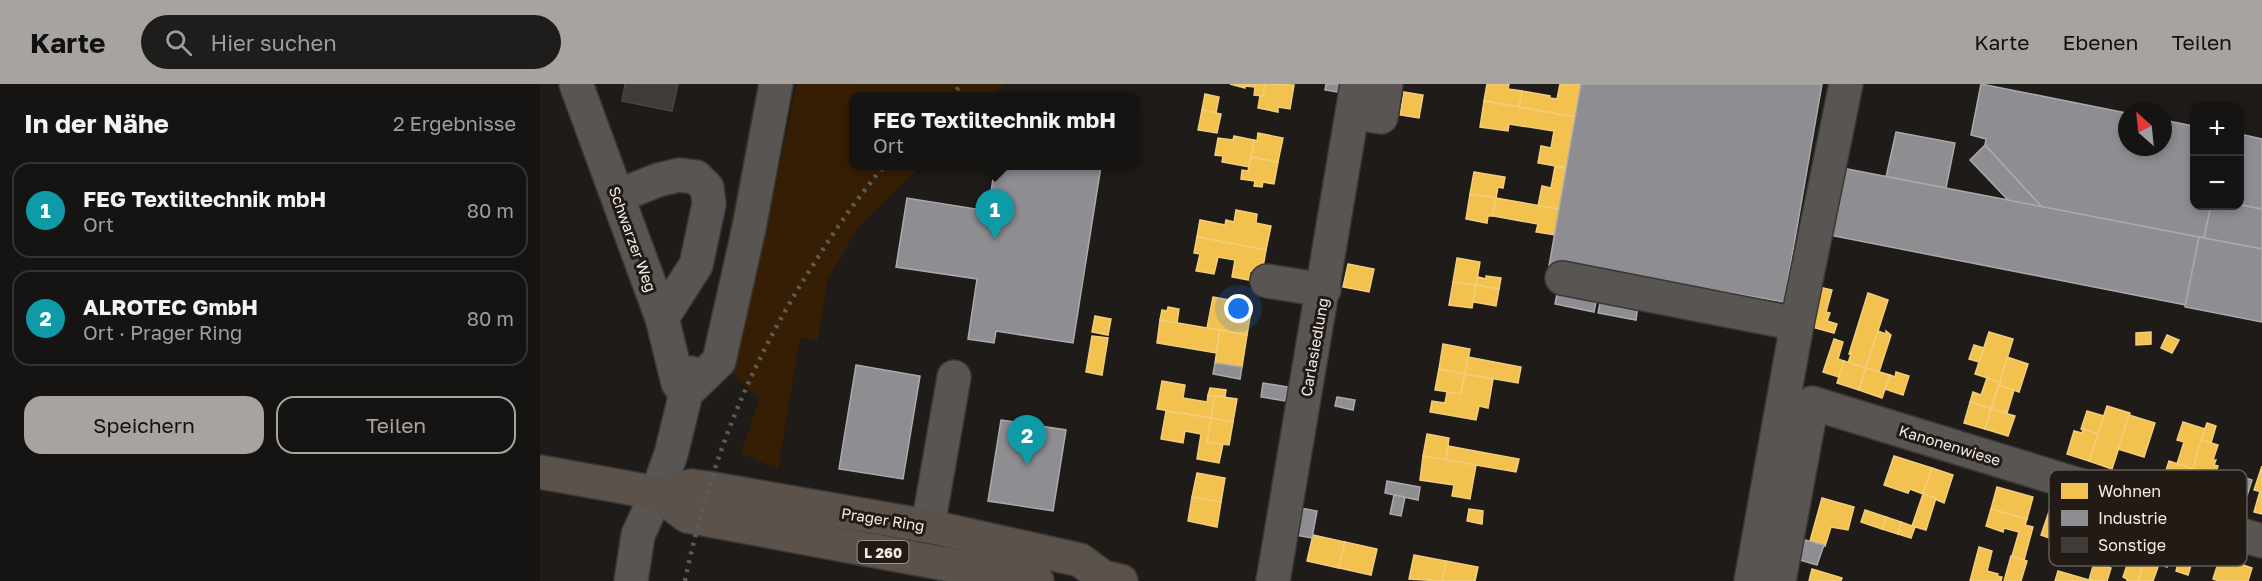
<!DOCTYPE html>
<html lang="de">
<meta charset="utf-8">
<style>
body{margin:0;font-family:"Golos Text",sans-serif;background:#1f1d1b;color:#f1f3f6}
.controls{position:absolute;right:18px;top:18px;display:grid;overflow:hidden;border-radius:12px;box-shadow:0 3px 9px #0003}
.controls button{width:54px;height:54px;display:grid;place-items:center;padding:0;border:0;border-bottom:2px solid #353332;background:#161412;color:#f1f3f6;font:30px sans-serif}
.compass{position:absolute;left:1578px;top:18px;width:54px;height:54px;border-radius:50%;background:#161412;box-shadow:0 3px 9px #0003;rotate:333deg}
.you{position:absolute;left:699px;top:225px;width:21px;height:21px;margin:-15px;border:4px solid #fff;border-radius:50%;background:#1a73e8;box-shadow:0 0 0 9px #1a73e833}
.badge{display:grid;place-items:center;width:39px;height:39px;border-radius:50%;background:#a7a39f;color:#fff;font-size:20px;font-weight:700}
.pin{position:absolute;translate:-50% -50px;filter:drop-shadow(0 2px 3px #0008)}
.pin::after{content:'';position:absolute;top:32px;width:21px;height:18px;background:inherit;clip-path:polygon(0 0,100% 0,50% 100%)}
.popup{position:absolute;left:309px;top:8px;width:291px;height:78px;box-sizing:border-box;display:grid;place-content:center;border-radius:12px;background:#161412;filter:drop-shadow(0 2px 4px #0005);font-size:20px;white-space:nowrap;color:#9e9e9f}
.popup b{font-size:22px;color:#f1f3f6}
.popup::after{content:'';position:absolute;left:50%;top:100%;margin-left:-12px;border:12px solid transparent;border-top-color:#161412}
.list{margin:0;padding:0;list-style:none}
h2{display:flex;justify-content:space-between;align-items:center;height:78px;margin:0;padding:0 24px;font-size:26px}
h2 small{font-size:20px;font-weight:400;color:#9e9e9f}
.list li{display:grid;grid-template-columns:39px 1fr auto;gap:18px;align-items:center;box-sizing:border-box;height:96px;margin:0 12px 12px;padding:0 12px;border:2px solid #353332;border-radius:18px}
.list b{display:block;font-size:22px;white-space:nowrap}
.list p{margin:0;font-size:20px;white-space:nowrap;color:#9e9e9f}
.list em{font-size:20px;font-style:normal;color:#9e9e9f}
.actions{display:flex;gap:12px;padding:18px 24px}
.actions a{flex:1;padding:14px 0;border:2px solid #a7a39f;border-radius:18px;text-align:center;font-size:21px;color:#a7a39f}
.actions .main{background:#a7a39f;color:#111}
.icon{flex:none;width:33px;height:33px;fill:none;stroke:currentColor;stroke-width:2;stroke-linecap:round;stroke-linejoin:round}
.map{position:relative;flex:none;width:1722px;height:497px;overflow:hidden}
header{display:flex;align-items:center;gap:36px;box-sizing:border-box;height:84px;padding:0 30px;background:#a7a39f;color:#111}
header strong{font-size:28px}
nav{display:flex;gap:33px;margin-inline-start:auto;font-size:21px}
.search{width:420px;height:54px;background:#1f1d1b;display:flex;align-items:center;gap:15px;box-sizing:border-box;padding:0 21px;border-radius:33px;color:#9e9e9f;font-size:22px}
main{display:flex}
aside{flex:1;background:#161412}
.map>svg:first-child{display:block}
</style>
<header>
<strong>Karte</strong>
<div class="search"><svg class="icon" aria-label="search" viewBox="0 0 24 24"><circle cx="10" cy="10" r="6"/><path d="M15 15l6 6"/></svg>Hier suchen</div>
<nav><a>Karte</a><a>Ebenen</a><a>Teilen</a></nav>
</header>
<main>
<aside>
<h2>In der Nähe<small>2 Ergebnisse</small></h2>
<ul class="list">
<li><span class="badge" style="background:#0f9aa8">1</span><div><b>FEG Textiltechnik mbH</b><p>Ort</p></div><em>80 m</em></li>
<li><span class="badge" style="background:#0f9aa8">2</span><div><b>ALROTEC GmbH</b><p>Ort · Prager Ring</p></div><em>80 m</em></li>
</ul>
<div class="actions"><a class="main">Speichern</a><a>Teilen</a></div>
</aside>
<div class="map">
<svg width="1722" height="497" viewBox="0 0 1722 497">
<rect width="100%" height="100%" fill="#1e1b18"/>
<path fill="#361e05" d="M217 0H219L225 148 257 0H465L451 12H314V82H381L320 141 288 194 278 257 260 253 238 385 201 369 219 315 192 289 207 201 223 153 189 145Z"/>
<g fill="#f2c14e" stroke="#f2ce7c" stroke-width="1.5">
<path d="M690 0H725L723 12 714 11 715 3 705 2V4Z"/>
<path d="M725 0 754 1 750 25 738 23V28L718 24 720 12H723Z"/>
<path d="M947 0H969L968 5 982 7 979 23 944 17Z"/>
<path d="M1020 0H1041L1035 33 979 23 982 7 1010 12V14L1017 15Z"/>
<path d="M864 8 883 11 879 34 860 31Z"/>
<path d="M665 10 679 13 676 29 662 26Z"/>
<path d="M944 17 1035 33 1026 84 998 79 1001 62 1011 64 1014 47 969 40 968 47 940 43Z"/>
<path d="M662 26 681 30 677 49 658 46Z"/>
<path d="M718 49 743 54 738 78 711 73 714 56 717 57Z"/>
<path d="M694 52 714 56 709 83 682 78 683 72 675 71 678 54 693 56Z"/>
<path d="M711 73 738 78 734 100 723 98 722 103 714 102 715 97 701 95 702 86 708 87Z"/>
<path d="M1015 82 1026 84 1019 125 998 122 1002 102 1011 104Z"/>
<path d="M934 88 965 93 963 104 958 103 956 114 930 110Z"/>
<path d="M930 110 956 114 953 132H948L947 139 926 135Z"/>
<path d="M956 114 1019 125 1015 151 996 148 998 140 953 132Z"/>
<path d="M696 126 717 130 716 139 731 142 726 166 657 153 660 136 685 141 686 136 694 138Z"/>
<path d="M657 153 726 166 722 189 710 187 709 196 692 193 695 176 678 173 674 190 656 187 660 170 654 169Z"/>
<path d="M917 174 940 178 936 201 913 198Z"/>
<path d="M808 180 834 185 829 208 803 203Z"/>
<path d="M946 192 961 194 959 205 936 201 938 193 946 195Z"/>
<path d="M913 198 936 201 932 224 909 221Z"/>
<path d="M936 201 959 205 956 222 933 218Z"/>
<path d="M1279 203 1292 206 1286 228 1290 229 1287 237 1297 240 1294 249 1272 243Z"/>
<path d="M1328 209 1348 216 1326 284 1308 279 1311 270H1309Z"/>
<path d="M673 213 701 218 699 226 711 228 707 251 667 244Z"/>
<path d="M628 223 639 225 637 239 620 236 622 226 627 227Z"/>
<path d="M555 232 571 235 568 251 552 248Z"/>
<path d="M620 236 680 246 676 269 617 259Z"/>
<path d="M680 246 707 251 702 283 675 279Z"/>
<path d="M1338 247 1346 250V247L1351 251 1339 288 1326 284Z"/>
<path d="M1449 248 1473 255 1460 298 1435 290Z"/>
<path d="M1611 248V260L1596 261V249Z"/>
<path d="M1627 251 1639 256 1632 269 1621 264Z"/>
<path d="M552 252 568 254 562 291 546 288Z"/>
<path d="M1294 255 1303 258 1298 275 1304 277 1299 293 1283 288Z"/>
<path d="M903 260 930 265 925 290 899 285Z"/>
<path d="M1434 261 1444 264 1439 278 1429 275Z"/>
<path d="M928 273 981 283 978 299 925 290Z"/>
<path d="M1467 273 1488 280 1479 308 1459 301Z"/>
<path d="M1304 277 1326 284 1319 306 1297 299Z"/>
<path d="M1326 284 1350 291 1342 314 1319 306Z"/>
<path d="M899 285 925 290 921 310 895 306Z"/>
<path d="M1356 288 1369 292 1363 311 1345 305 1350 291 1355 293Z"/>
<path d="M925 290 953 295 948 324 939 322 936 336 890 328 892 317 905 319 907 308 921 310Z"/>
<path d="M1447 294 1460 298 1451 325 1430 318 1433 308 1441 311Z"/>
<path d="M622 297 645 301 643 314 667 318 668 311 675 312 671 334 617 325Z"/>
<path d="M1459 301 1474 306 1467 329 1451 325Z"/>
<path d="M670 304 686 306 685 313 668 311Z"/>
<path d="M675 312 697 315 693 338 671 334Z"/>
<path d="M1430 318 1451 325 1445 345 1424 339Z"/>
<path d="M1567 322 1590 329 1572 385 1549 377Z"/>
<path d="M1451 325 1475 332 1468 352 1445 345Z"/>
<path d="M626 327 671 334 667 358 683 360 679 379 657 375 661 350 645 347 643 359 621 355Z"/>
<path d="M1547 327 1564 332 1558 350 1541 345Z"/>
<path d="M1589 331 1615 339 1604 373 1578 365Z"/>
<path d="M671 334 693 338 689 361 667 358Z"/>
<path d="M1643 338 1665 345 1653 385 1637 380 1644 358 1637 356Z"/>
<path d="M1667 339 1676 342 1671 359 1661 356Z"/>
<path d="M1543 345 1558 350 1549 377 1527 370 1534 347 1542 349Z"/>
<path d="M887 350 909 354 906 376 883 372Z"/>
<path d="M1661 356 1678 361 1673 376H1676L1674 381 1678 382 1675 391 1653 385Z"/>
<path d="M908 362 979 375 976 388 906 376Z"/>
<path d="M883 372 936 381 930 415 912 412 914 401 880 396Z"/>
<path d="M1354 372 1392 384 1383 410 1370 405 1368 409 1344 401Z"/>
<path d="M1629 377 1653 385 1646 406 1622 399Z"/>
<path d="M1722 382V408L1714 406Z"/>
<path d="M1392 384 1413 391 1404 419 1383 410Z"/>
<path d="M1653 385 1675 391 1668 413 1646 406Z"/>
<path d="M657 389 685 394 681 418 652 413Z"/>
<path d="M1457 403 1493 413 1487 435 1451 425Z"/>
<path d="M1720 407 1722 408V430L1714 428Z"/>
<path d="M1383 410 1396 414 1386 446 1372 442Z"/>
<path d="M652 413 681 418 677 443 648 437Z"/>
<path d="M1282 414 1314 423 1308 446 1291 443 1285 462 1270 457Z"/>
<path d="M1512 419 1534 426 1523 459 1501 451Z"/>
<path d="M929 425 943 427 942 440 927 437Z"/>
<path d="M1451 425 1487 435 1485 441 1493 443 1484 476 1472 472 1479 448 1464 444 1463 448 1446 442Z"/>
<path d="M1325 426 1346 433 1342 445 1321 438Z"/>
<path d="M1534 426 1556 433 1546 466 1523 459Z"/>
<path d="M1346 433 1361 438 1358 450 1342 445Z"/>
<path d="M1361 438 1375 443 1371 454 1358 450Z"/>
<path d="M1589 446 1612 453 1598 497H1587V495L1583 493 1588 478 1580 476Z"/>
<path d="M773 451 805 458 799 484 767 477Z"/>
<path d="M1612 453 1635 460 1627 483 1619 480 1613 497H1598Z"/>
<path d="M805 458 837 465 831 491 799 484Z"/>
<path d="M1439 463 1452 467 1447 487 1458 490 1457 492 1462 493 1461 497H1430Z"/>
<path d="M1642 464 1655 468 1648 491 1636 487Z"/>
<path d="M874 471 906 477 902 497 869 495Z"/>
<path d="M1471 472 1487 477 1481 497H1464Z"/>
<path d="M1680 473 1712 484 1708 497H1679L1673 495Z"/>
<path d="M906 477 938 483 935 497H902Z"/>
<path d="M1554 479 1571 484 1567 497 1549 496Z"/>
<path d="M1272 485 1302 494 1301 497H1269Z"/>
<path d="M1518 487 1549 496 1554 497H1515Z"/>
</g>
<g fill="#8d8d92" stroke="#abaaac" stroke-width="1.5">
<path d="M786 0H805L803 9 785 6Z"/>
<path d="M1041 0H1282L1244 218 1103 194V198L1009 182Z"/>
<path d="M1441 0 1587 29V63H1623V36L1654 42V122H1671L1664 154 1502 123 1445 61 1446 55 1431 51Z"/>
<path d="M1356 48 1415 59 1406 104 1346 93Z"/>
<path d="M1700 50 1722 55V125L1700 121Z"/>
<path d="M1445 61 1502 123 1469 117 1430 76Z"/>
<path d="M455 82H561L533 259 456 247 454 259 428 255 437 195 356 183 367 114 448 127Z"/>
<path d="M1297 83 1659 153 1646 221 1284 150Z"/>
<path d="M1700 121 1722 125V165L1664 154 1671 122Z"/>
<path d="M1659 153 1722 165V238L1645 223Z"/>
<path d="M1018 205 1057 212 1054 228 1015 220Z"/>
<path d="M1061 214 1098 220 1096 236 1058 229Z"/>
<path d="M675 279 702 283 700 295 673 290Z"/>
<path d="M316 281 380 292 363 395 299 385Z"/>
<path d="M723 299 748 303 745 317 721 313Z"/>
<path d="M797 313 815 316 813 326 795 322Z"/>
<path d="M461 336 526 346 513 427 448 417Z"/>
<path d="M1690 389 1712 396 1705 418 1683 411Z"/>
<path d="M847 397 880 403 878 416 845 409Z"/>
<path d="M854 411 865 413 861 432 850 430Z"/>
<path d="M760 424 777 427 772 454 754 451Z"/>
<path d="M1265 456 1284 461 1277 481 1260 476Z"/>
</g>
<path fill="#3e3b38" stroke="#494643" stroke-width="1.5" d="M85 0H138L132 27 82 17Z"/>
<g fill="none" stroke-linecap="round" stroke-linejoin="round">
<defs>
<g id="minor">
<path d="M36 0 122 234 138 299 145 310"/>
<path d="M813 29 841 33 846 0"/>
<path d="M78 112 118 96 139 91 156 93 167 104 169 120 156 181 122 234"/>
<path d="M1022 194 1257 240"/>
<path d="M727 197 784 206"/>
<path d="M145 310 179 277 209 144 236 0"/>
<path d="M388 442 414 293"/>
<path d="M91 497 98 451 117 409 131 370 151 289"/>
<path d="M733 497 817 0"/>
<path d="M1211 497 1257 240 1306 0"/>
<path d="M1239 497 1272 319 1722 457"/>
</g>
<g id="major">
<path d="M0 388 117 409 152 402 168 404 392 443 540 476 563 493 581 497"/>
<path d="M117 409 147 432 497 497"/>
</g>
</defs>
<use href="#minor" stroke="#3a3735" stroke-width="36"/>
<use href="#major" stroke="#3a3735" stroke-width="36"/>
<use href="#minor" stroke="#585552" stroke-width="33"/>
<use href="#major" stroke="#5a524b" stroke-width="33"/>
<g stroke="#5d5b58" stroke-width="4.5" stroke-dasharray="3 6" stroke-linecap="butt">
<path d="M410 12 423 0"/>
<path d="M145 497C169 380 210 278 275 178 296 144 319 112 344 82"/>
</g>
</g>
<g text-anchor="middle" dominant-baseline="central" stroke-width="6" stroke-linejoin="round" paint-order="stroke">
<rect fill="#221a14" stroke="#b3ada8" stroke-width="1.5" x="317.5" y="457" width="51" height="22" rx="4.5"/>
<g font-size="14" font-weight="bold" fill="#f1ece7">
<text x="343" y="468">L 260</text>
</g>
<g font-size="15" fill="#f1ece7" stroke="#221a14">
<text transform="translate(93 155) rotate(70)">Schwarzer Weg</text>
<text transform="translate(774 263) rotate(-80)">Carlasiedlung</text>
<text transform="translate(1410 361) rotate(17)">Kanonenwiese</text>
<text transform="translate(343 435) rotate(9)">Prager Ring</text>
</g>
</g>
<rect x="1509" y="386" width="198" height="96" rx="9" fill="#221a14" stroke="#605953" stroke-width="1.5"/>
<rect x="1521" y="399" width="27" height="16" fill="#f2c14e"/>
<rect x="1521" y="426" width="27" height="16" fill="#8d8d92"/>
<rect x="1521" y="453" width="27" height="16" fill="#3e3b38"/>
<g font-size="16" fill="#f1ece7">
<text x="1558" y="413">Wohnen</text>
<text x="1558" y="440">Industrie</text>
<text x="1558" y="467">Sonstige</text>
</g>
</svg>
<div class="controls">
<button>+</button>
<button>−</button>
</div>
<svg class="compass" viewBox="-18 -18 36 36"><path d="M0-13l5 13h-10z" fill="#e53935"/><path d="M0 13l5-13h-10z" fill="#9e9e9f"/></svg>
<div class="you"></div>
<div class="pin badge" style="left:455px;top:155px;background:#0f9aa8">1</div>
<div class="popup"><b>FEG Textiltechnik mbH</b>Ort</div>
<div class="pin badge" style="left:487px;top:381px;background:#0f9aa8">2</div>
</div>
</main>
